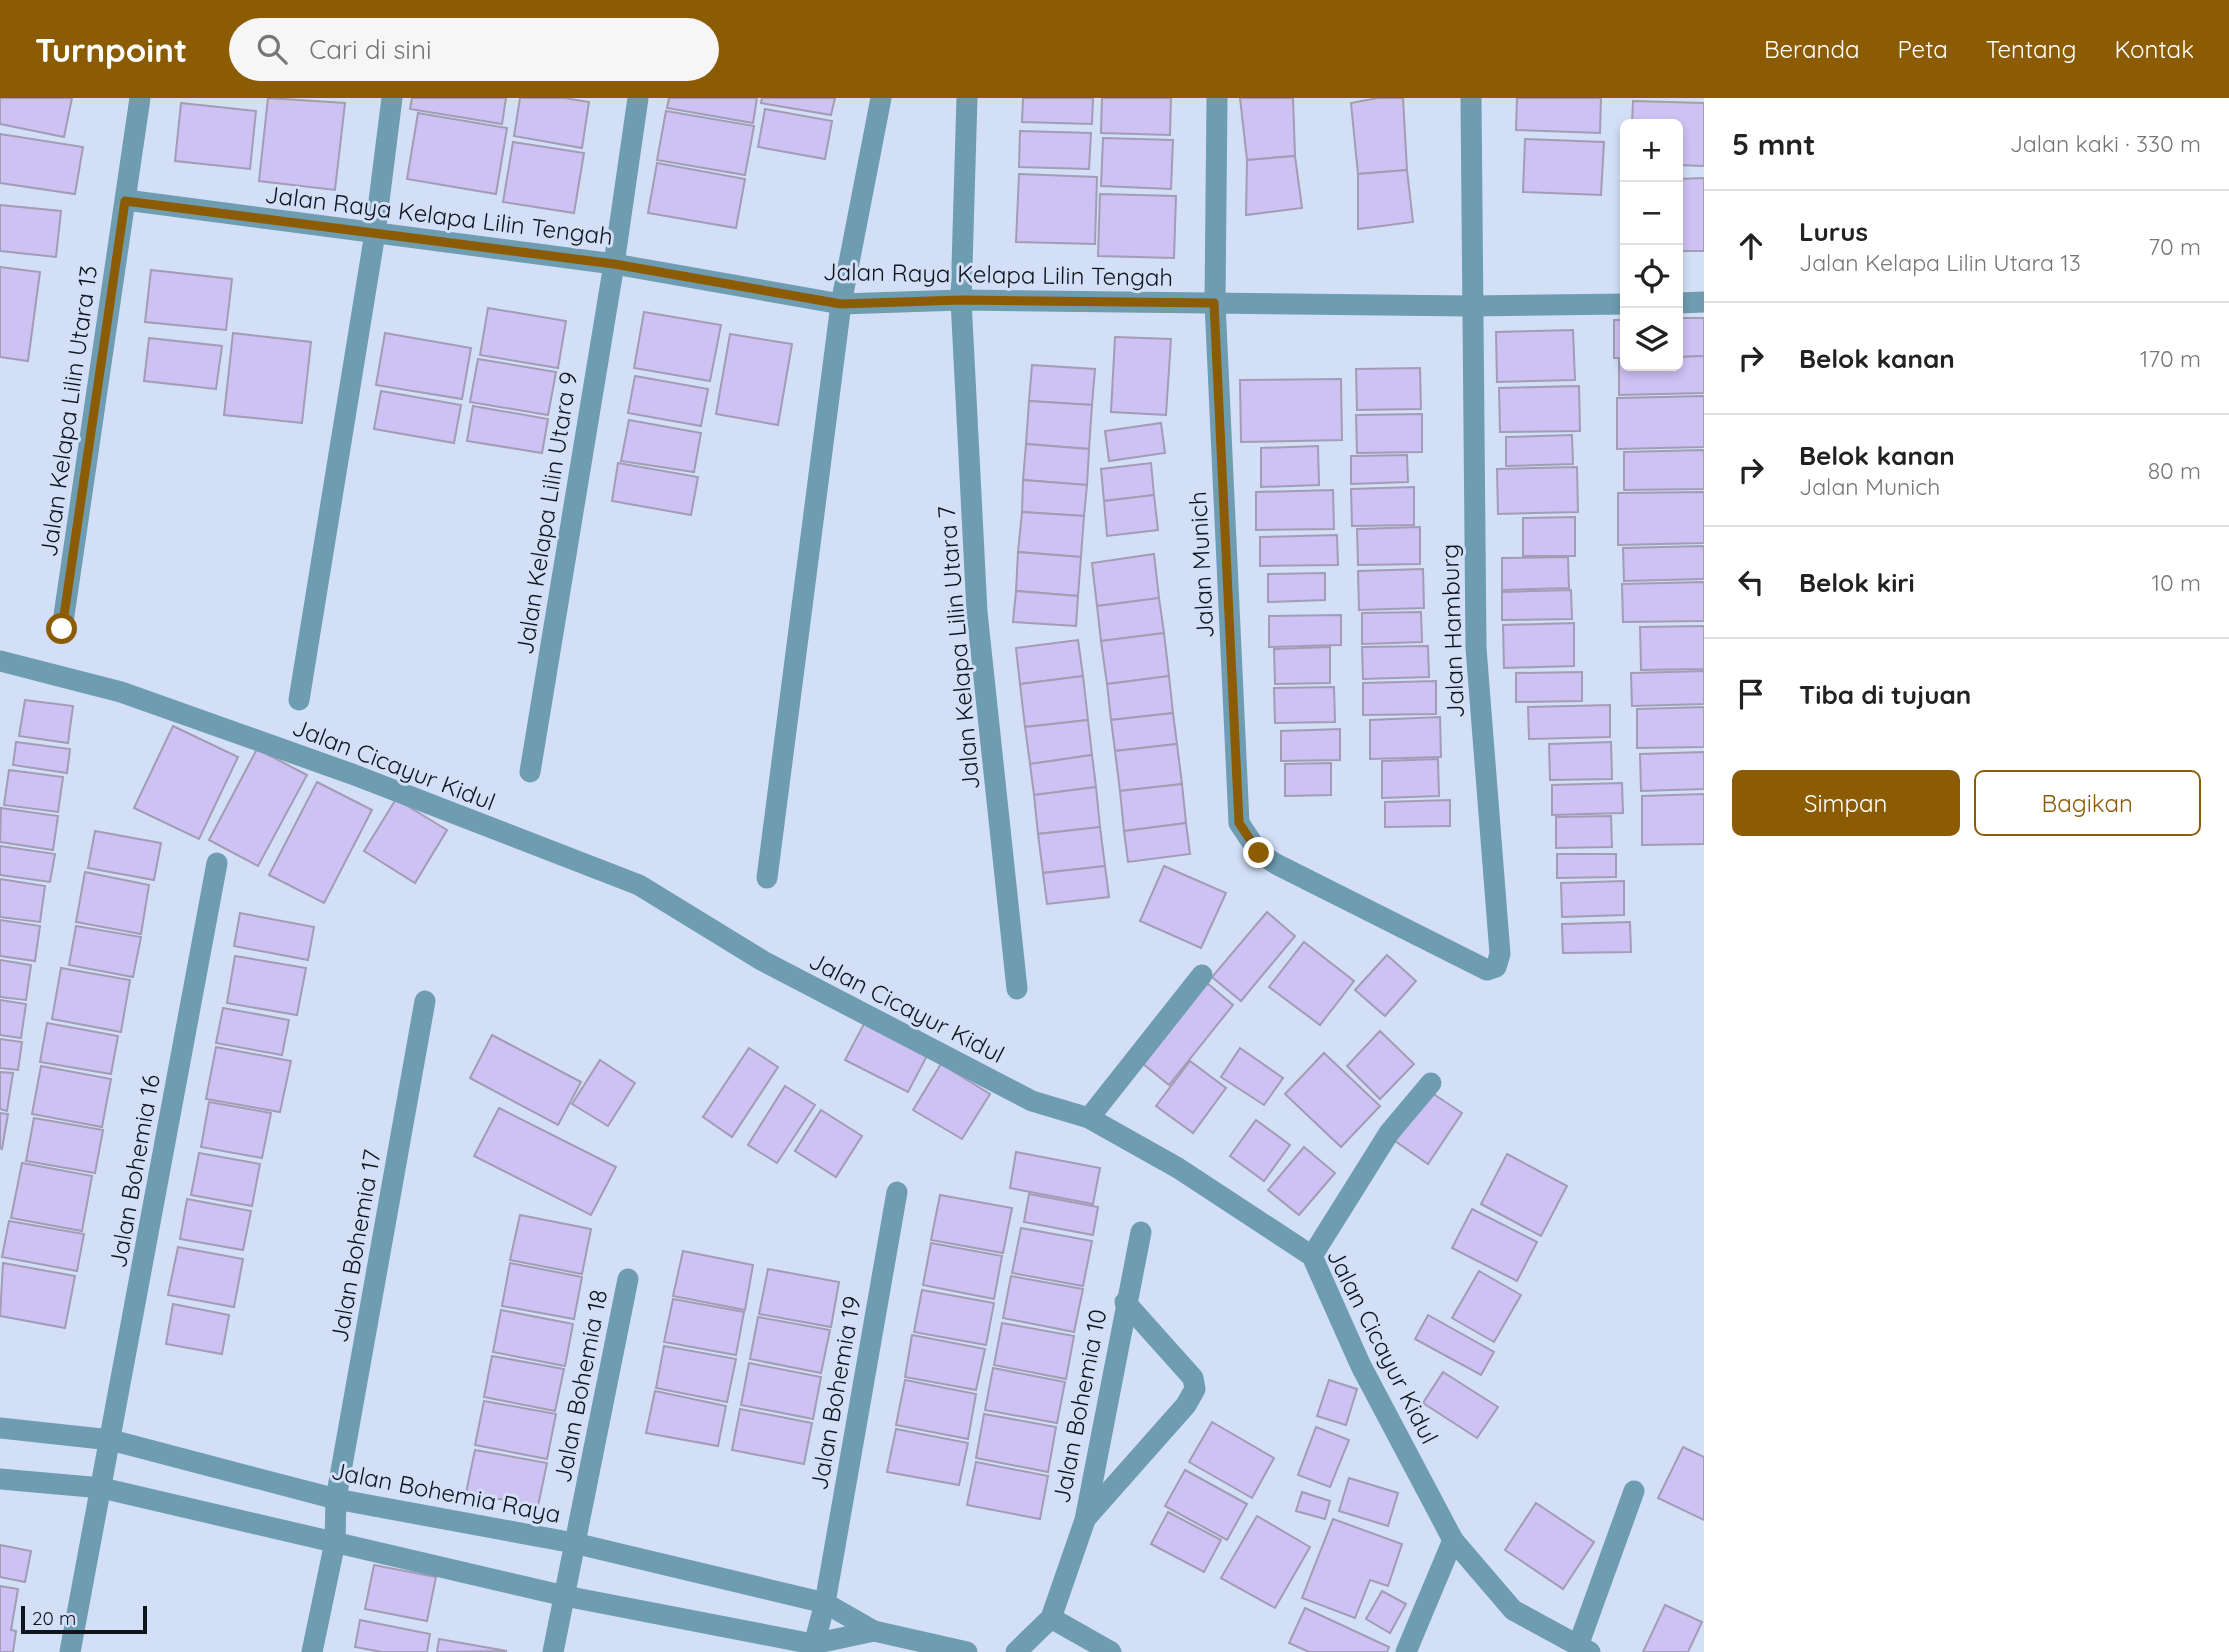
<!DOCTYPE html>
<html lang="id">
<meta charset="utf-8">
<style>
body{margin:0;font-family:Quicksand,sans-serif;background:#f6f6f6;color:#222}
.controls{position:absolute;right:21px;top:21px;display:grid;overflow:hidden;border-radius:10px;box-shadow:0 4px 10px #0003}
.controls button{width:63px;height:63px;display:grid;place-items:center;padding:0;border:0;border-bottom:2px solid #e0e0e0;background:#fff;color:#222;font:35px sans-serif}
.scale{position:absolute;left:21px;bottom:18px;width:126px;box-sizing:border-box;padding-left:7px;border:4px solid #10141c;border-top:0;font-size:19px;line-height:24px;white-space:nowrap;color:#10141c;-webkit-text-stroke:5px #d2dff7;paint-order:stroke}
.stop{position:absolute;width:21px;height:21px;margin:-16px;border:5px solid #8c5c04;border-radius:50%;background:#fff}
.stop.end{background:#8c5c04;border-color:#fff;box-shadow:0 2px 7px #0008}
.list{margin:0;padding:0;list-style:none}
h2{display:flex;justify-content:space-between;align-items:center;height:91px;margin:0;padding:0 28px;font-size:30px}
h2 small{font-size:23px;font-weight:400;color:#767676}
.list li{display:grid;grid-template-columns:46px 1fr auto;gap:21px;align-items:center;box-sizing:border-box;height:112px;padding:0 28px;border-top:2px solid #e0e0e0}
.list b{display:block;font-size:26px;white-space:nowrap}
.list p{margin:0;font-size:23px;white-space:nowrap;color:#767676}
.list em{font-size:23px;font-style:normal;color:#767676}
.actions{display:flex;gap:14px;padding:21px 28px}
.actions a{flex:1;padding:16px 0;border:2px solid #8c5c04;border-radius:10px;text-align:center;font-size:24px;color:#8c5c04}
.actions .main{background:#8c5c04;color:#fff}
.icon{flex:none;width:38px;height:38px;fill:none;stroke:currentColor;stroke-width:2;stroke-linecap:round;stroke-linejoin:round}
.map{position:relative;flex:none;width:1704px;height:1554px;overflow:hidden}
header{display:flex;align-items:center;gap:42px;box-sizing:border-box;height:98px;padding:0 35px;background:#8c5c04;color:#fff}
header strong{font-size:33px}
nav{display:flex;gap:38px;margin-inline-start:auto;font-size:24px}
.search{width:490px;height:63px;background:#f6f6f6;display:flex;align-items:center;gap:18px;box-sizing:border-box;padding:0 24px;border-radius:38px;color:#767676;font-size:26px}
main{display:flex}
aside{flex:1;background:#fff}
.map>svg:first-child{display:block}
</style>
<header>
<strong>Turnpoint</strong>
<div class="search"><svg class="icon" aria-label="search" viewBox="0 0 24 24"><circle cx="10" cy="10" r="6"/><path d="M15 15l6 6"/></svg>Cari di sini</div>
<nav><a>Beranda</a><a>Peta</a><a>Tentang</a><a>Kontak</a></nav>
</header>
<main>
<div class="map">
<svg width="1704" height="1554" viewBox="0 0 1704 1554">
<rect width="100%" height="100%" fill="#d2dff7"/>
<g fill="#cec1f3" stroke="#a29cb4" stroke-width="2">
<path d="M0 0H72L64 39 0 26Z"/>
<path d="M268 0 345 5 335 92 259 83Z"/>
<path d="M412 0H506L502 26 410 11Z"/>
<path d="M520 0H564L589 4 582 50 514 38Z"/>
<path d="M669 0H757L753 25 667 10Z"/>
<path d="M762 0H835L831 17 761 5Z"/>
<path d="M1023 0H1093L1092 26 1022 24Z"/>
<path d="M1102 0H1171L1170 37 1101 35Z"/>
<path d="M1240 0H1293L1295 58 1247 62Z"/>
<path d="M1378 0H1403L1407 72 1358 76 1351 5Z"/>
<path d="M1517 0H1601L1600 35 1516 32Z"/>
<path d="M1633 3 1704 5V68L1678 67V26H1632Z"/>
<path d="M181 5 256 13 250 71 175 63Z"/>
<path d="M765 11 832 23 825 61 758 49Z"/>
<path d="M666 13 754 28 745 77 657 62Z"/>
<path d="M418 15 507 30 496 96 407 81Z"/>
<path d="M1020 33 1091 35 1089 71 1019 69Z"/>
<path d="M0 36 83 49 75 96 0 85Z"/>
<path d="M1103 40 1173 42 1171 91 1101 88Z"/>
<path d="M1525 41 1604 44 1601 97 1523 94Z"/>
<path d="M513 44 584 55 574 115 503 104Z"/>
<path d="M1295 58 1302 110 1246 117 1247 62Z"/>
<path d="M657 65 745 81 736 130 648 115Z"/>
<path d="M1407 72 1413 124 1358 131V76Z"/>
<path d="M1019 76 1097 79 1095 146 1016 144Z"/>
<path d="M1704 80V153H1678V81Z"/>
<path d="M1100 96 1176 98 1174 160 1098 158Z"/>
<path d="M0 107 61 113 56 159 0 153Z"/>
<path d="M0 169 40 174 28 263 0 259Z"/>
<path d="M151 172 232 181 226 232 145 224Z"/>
<path d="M488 210 566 223 558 270 480 257Z"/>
<path d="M644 214 721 227 710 283 634 270Z"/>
<path d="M1678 220H1704V258L1678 259Z"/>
<rect x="1614" y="222" width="11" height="38"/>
<path d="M1573 232 1575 282 1497 284 1496 234Z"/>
<path d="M233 235 311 244 302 325 224 317Z"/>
<path d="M385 235 471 250 462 301 376 287Z"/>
<path d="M730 236 792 246 778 327 716 316Z"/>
<path d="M1115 239 1171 241 1166 317 1111 314Z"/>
<path d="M149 240 222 248 216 291 144 283Z"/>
<path d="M1704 258V295L1619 297V260H1625V268H1678V259Z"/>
<path d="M478 261 556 274 548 317 470 304Z"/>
<path d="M1032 267 1095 271 1092 307 1029 303Z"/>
<path d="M1420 270 1421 311 1357 312 1356 271Z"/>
<path d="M635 278 708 291 701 328 628 315Z"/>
<path d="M1341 281 1342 342 1241 344 1240 282Z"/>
<path d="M1579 288 1580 333 1500 334 1499 290Z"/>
<path d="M381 293 461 307 454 345 374 331Z"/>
<path d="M1704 298V349L1617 351V300Z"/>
<path d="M1029 303 1092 307 1089 351 1026 346Z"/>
<path d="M473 308 548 321 542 355 467 343Z"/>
<path d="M1422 316V354L1357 355 1356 317Z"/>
<path d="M629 322 701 335 694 374 621 363Z"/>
<path d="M1161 325 1165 355 1109 363 1105 333Z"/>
<path d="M1572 337 1573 366 1506 368V339Z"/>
<path d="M1026 346 1089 351 1087 387 1023 382Z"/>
<path d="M1318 348 1319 387 1261 389V350Z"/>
<path d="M1704 352V391L1624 392V354Z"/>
<path d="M1407 357 1408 384 1351 386V358Z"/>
<path d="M618 365 698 379 691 417 612 403Z"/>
<path d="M1151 365 1154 397 1104 403 1101 371Z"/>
<path d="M1577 369 1578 414 1498 416 1497 371Z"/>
<path d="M1023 382 1087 387 1084 418 1022 414Z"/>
<path d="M1414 389V427L1352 428 1351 391Z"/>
<path d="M1333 392 1334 431 1256 432V394Z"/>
<path d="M1704 394V445L1618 447V395Z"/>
<path d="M1154 397 1158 432 1107 438 1104 403Z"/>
<path d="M1022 414 1084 418 1081 459 1018 454Z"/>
<path d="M1575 419V458H1523V420Z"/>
<path d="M1420 429V466L1358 467 1357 431Z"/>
<path d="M1337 437 1338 467 1260 468V439Z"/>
<path d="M1704 448V481L1624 483 1623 450Z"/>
<path d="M1018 454 1081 459 1078 498 1016 493Z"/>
<path d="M1154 456 1159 500 1097 508 1092 465Z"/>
<path d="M1568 459 1569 490 1502 492V460Z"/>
<path d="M1423 471 1424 510 1359 512 1358 473Z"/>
<path d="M1325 475V502L1268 504V476Z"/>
<path d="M1704 484V523L1623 524 1622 486Z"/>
<path d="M1571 492 1572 521 1502 522V494Z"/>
<path d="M1016 493 1078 498 1076 528 1013 524Z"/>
<path d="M1159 500 1164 535 1101 543 1097 508Z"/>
<path d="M1421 514 1422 544 1362 546V515Z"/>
<path d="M1341 517V547L1269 549V518Z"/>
<path d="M1574 525V568L1504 570 1503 527Z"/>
<path d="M1704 528V571L1641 572 1640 529Z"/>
<path d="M1164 535 1169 578 1107 586 1101 543Z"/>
<path d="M1078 542 1083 578 1020 586 1016 550Z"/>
<path d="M1428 548 1429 579 1363 581 1362 549Z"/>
<path d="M1330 549V585L1275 586 1274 551Z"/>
<path d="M1704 573V606L1632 608 1631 575Z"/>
<path d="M1582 574V603L1516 604V575Z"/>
<path d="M1083 578 1088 622 1025 629 1020 586Z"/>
<path d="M1169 578 1173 615 1111 622 1107 586Z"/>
<path d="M1436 583V616L1363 617V585Z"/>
<path d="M1334 589 1335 624 1275 625 1274 590Z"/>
<path d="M25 602 73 608 68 645 19 638Z"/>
<path d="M1610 607V639L1529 641 1528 609Z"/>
<path d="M1704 609V649L1637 650V611Z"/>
<path d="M1173 615 1177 646 1115 653 1111 622Z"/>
<path d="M1440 619 1441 659 1370 661V622Z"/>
<path d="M1088 622 1092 657 1030 666 1025 629Z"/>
<path d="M173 628 238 659 199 741 134 710Z"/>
<path d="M1340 631V662L1281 663V633Z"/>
<path d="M16 644 70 651 67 675 13 667Z"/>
<path d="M1611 644 1612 681 1550 682 1549 646Z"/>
<path d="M1177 646 1182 686 1120 693 1115 653Z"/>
<path d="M257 651 307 677 258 768 209 742Z"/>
<path d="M1704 654V691L1641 693 1640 656Z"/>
<path d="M1092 657 1096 689 1034 697 1030 666Z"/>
<path d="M1438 661 1439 698 1382 700V663Z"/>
<path d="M1331 665V697L1285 698V666Z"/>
<path d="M9 672 63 679 58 714 4 707Z"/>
<path d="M317 684 372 712 324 805 269 777Z"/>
<path d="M1622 685 1623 715 1552 717V687Z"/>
<path d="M1182 686 1186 725 1124 733 1120 693Z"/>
<path d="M1096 689 1100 729 1038 736 1034 697Z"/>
<path d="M1704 696V746L1642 747V698Z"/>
<path d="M396 701 447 732 415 785 364 753Z"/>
<path d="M1450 702V728L1385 729V704Z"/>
<path d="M1 710 58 718 53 752 0 744Z"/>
<path d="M1611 718 1612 749 1556 750V719Z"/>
<path d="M1186 725 1190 756 1128 764 1124 733Z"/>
<path d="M1100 729 1105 768 1043 775 1038 736Z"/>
<path d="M95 733 161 745 154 782 88 770Z"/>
<path d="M0 748 55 756 50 784 0 777Z"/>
<path d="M1557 756H1616V779L1557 780Z"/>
<path d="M1105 768 1109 799 1047 806 1043 775Z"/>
<path d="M1164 768 1226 795 1201 850 1140 823Z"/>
<path d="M85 774 149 787 141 836 76 824Z"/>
<path d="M0 781 45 788 40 824 0 819Z"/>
<path d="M1624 783V817L1562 819 1561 785Z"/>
<path d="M1267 814 1295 838 1241 903 1212 879Z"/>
<path d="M240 815 314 829 308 862 234 848Z"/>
<path d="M0 822 40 828 35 863 0 858Z"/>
<path d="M1630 824 1631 854 1563 855 1562 826Z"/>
<path d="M76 828 141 839 133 879 69 867Z"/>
<path d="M1304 844 1354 883 1320 927 1269 889Z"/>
<path d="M1387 857 1416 883 1385 918 1355 892Z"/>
<path d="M235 858 306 870 297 917 227 905Z"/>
<path d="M0 862 31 867 26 902 0 899Z"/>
<path d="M61 870 130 882 121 934 52 921Z"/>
<path d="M1207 885 1233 907 1169 987 1142 965Z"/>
<path d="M0 902 26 906 21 940 0 937Z"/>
<path d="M223 910 289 922 282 957 216 945Z"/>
<path d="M866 922 929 954 908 994 845 962Z"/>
<path d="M47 925 118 938 111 976 40 964Z"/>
<path d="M1380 933 1414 966 1380 1001 1347 968Z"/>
<path d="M492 937 581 984 558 1027 470 980Z"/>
<path d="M0 941 22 944 18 972 0 970Z"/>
<path d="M216 949 291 963 280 1014 206 1001Z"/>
<path d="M749 950 778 969 732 1039 703 1019Z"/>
<path d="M1240 950 1283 980 1264 1007 1221 979Z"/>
<path d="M1324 955 1380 1008 1341 1049 1285 996Z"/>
<path d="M600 962 635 985 608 1028 572 1006Z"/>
<path d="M1190 963 1226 990 1193 1035 1156 1008Z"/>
<path d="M941 966 990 996 962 1041 913 1012Z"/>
<path d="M41 968 111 981 102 1029 32 1016Z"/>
<path d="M0 974 13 975 7 1013 0 1011Z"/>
<path d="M785 988 815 1007 777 1065 748 1047Z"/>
<path d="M1429 993 1462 1015 1428 1066 1395 1043Z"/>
<path d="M209 1004 271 1015 262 1060 201 1049Z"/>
<path d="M499 1010 616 1069 591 1117 474 1058Z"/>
<path d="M821 1012 862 1038 836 1079 795 1053Z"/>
<path d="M0 1015 8 1016 2 1051 0 1050Z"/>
<path d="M34 1020 103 1032 95 1075 26 1063Z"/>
<path d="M1256 1022 1290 1047 1264 1083 1230 1058Z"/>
<path d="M1304 1049 1335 1075 1299 1117 1268 1092Z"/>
<path d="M1016 1054 1100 1070 1093 1106 1010 1090Z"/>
<path d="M199 1055 260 1066 252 1108 191 1097Z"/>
<path d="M1507 1056 1567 1088 1541 1138 1481 1106Z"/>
<path d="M22 1065 92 1078 82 1133 11 1120Z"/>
<path d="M1029 1096 1098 1109 1093 1137 1024 1124Z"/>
<path d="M940 1097 1012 1110 1003 1155 931 1142Z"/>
<path d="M187 1101 251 1113 243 1152 180 1141Z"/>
<path d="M1472 1111 1537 1144 1517 1183 1452 1150Z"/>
<path d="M520 1117 591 1131 582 1176 510 1162Z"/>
<path d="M9 1123 84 1136 77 1173 2 1159Z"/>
<path d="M1021 1130 1092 1143 1083 1188 1012 1175Z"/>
<path d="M931 1145 1002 1158 994 1201 923 1187Z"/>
<path d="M178 1149 243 1161 234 1209 168 1197Z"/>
<path d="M683 1153 753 1167 745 1212 673 1198Z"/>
<path d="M3 1165 75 1178 65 1230 0 1218Z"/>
<path d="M510 1165 582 1179 574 1221 502 1208Z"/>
<path d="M768 1171 839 1184 831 1229 759 1216Z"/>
<path d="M1479 1173 1521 1197 1494 1244 1452 1220Z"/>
<path d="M1011 1178 1083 1191 1074 1234 1003 1220Z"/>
<path d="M922 1192 994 1205 986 1247 914 1234Z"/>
<path d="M673 1201 744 1214 736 1257 664 1244Z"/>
<path d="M173 1206 229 1217 222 1256 166 1246Z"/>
<path d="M501 1212 573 1226 565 1268 493 1254Z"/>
<path d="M1428 1217 1494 1254 1481 1277 1415 1241Z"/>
<path d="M758 1219 830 1232 821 1275 750 1261Z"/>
<path d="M1002 1225 1074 1238 1066 1281 994 1267Z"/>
<path d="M912 1237 985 1251 976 1292 905 1279Z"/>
<path d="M664 1248 736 1261 727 1304 656 1290Z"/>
<path d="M492 1258 564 1271 555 1313 484 1299Z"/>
<path d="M749 1265 821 1279 813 1321 741 1307Z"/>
<path d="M993 1270 1065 1284 1057 1325 985 1312Z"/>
<path d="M1443 1274 1498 1309 1477 1340 1423 1305Z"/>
<path d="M905 1282 976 1296 968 1341 896 1327Z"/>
<path d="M1329 1282 1357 1291 1346 1327 1317 1318Z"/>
<path d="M655 1293 726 1308 718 1348 646 1335Z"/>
<path d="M484 1303 556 1316 547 1361 475 1347Z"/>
<path d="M740 1311 812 1325 804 1366 732 1352Z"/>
<path d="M984 1316 1056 1329 1048 1374 976 1360Z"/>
<path d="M1212 1324 1274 1360 1252 1400 1189 1364Z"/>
<path d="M1316 1329 1349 1342 1330 1389 1298 1377Z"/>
<path d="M896 1331 968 1345 959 1387 887 1374Z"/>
<path d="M1683 1349 1704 1359V1422L1658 1400Z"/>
<path d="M475 1352 547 1365 538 1408 466 1395Z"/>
<path d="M976 1364 1048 1378 1040 1421 967 1407Z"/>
<path d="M1185 1372 1247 1406 1227 1442 1165 1408Z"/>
<path d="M1349 1380 1398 1395 1388 1428 1339 1413Z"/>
<path d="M1302 1394 1330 1403 1325 1421 1296 1413Z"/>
<path d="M1536 1405 1594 1444 1563 1491 1505 1452Z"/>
<path d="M1168 1414 1221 1442 1204 1474 1151 1446Z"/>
<path d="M1257 1418 1310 1449 1275 1510 1221 1480Z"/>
<path d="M1333 1421 1402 1446 1388 1488 1370 1482 1355 1520 1302 1500Z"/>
<path d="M0 1447 31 1453 25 1484 0 1479Z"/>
<path d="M374 1467 436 1479 427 1523 365 1511Z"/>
<path d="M0 1488 18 1491 11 1532 16 1533 13 1554H0Z"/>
<path d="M1382 1493 1406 1506 1390 1535 1366 1521Z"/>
<path d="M1665 1507 1702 1524 1688 1554H1643Z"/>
<path d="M1305 1510 1389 1549 1387 1554H1309L1289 1545Z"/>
<path d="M360 1522 430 1536 427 1554H382L355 1549Z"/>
<path d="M439 1541 507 1553 437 1554Z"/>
</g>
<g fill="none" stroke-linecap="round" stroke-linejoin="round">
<g stroke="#6e9cb1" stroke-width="21">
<path d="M967 0 961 202 977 514 1017 891"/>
<path d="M1217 0 1215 205 1239 725 1259 755 1276 766 1487 872 1496 869 1500 856 1476 550 1471 0"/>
<path d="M126 102 614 166 841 206 961 202 1471 208 1625 206"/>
<path d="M1678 205 1704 204"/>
<path d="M62 531 140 0"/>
<path d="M0 563 121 594 352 676 639 787 763 863 1032 1003 1089 1020 1178 1070 1312 1158 1361 1268 1453 1442 1513 1512 1590 1554"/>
<path d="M299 602 375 135 392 0"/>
<path d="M530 674 614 166 638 0"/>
<path d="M767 780 841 206 881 0"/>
<path d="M1089 1020 1202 877"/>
<path d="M1312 1158 1389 1035 1431 985"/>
<path d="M0 1330 111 1342 336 1401 574 1445 825 1505 874 1533 967 1554"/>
<path d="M0 1381 102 1390 565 1498 813 1546 874 1533"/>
<path d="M1086 1420 1186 1307 1195 1291 1193 1280 1125 1204"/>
<path d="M1051 1520 1111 1554"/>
<path d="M1578 1548 1634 1393"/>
<path d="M70 1554 217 765"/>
<path d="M312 1554 335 1444 336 1401 425 903"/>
<path d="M553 1554 628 1181"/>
<path d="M812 1554 825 1505 897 1094"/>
<path d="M1016 1554 1051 1520 1085 1422 1141 1134"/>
<path d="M1406 1554 1453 1442"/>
</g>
</g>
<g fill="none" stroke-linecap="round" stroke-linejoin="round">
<path stroke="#8c5c04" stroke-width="9" d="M62 531 125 103 614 166 841 206 961 202 1214 205 1239 725 1259 755"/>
</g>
<g text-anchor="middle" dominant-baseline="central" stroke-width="6" stroke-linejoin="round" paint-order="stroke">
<g font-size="24" fill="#10141c" stroke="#d2dff7">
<text transform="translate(439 117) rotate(7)">Jalan Raya Kelapa Lilin Tengah</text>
<text transform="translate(998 176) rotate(1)">Jalan Raya Kelapa Lilin Tengah</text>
<text transform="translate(68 313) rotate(-82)">Jalan Kelapa Lilin Utara 13</text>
<text transform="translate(546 415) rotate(-81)">Jalan Kelapa Lilin Utara 9</text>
<text transform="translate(1201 467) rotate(-93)">Jalan Munich</text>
<text transform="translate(1452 533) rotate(-92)">Jalan Hamburg</text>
<text transform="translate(958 550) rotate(-95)">Jalan Kelapa Lilin Utara 7</text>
<text transform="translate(394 666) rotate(21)">Jalan Cicayur Kidul</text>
<text transform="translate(907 909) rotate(27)">Jalan Cicayur Kidul</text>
<text transform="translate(134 1073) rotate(-80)">Jalan Bohemia 16</text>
<text transform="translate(355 1148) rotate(-80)">Jalan Bohemia 17</text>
<text transform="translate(1383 1248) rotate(63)">Jalan Cicayur Kidul</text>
<text transform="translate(580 1288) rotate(-79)">Jalan Bohemia 18</text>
<text transform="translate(835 1295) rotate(-80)">Jalan Bohemia 19</text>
<text transform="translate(1079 1308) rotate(-79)">Jalan Bohemia 10</text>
<text transform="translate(446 1394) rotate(11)">Jalan Bohemia Raya</text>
</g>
</g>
</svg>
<div class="controls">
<button>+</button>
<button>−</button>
<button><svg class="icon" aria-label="locate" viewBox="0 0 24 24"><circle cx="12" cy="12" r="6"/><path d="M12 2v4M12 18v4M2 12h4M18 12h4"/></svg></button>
<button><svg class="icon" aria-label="layers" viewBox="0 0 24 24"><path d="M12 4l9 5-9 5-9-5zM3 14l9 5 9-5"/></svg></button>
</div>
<div class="scale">20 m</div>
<div class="stop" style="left:62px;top:531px"></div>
<div class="stop end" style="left:1259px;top:755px"></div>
</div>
<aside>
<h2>5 mnt<small>Jalan kaki · 330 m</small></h2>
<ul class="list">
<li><svg class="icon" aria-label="ahead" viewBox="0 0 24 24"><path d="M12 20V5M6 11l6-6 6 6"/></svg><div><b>Lurus</b><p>Jalan Kelapa Lilin Utara 13</p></div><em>70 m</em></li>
<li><svg class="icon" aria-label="right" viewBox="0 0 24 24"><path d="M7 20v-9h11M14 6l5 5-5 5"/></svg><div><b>Belok kanan</b></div><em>170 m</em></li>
<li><svg class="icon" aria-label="right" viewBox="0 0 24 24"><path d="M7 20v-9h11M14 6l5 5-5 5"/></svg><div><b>Belok kanan</b><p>Jalan Munich</p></div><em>80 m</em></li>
<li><svg class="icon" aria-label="left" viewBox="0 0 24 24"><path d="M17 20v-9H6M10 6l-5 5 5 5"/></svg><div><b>Belok kiri</b></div><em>10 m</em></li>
<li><svg class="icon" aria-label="arrive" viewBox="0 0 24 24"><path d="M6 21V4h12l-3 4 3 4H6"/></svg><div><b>Tiba di tujuan</b></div></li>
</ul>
<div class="actions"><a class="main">Simpan</a><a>Bagikan</a></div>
</aside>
</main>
